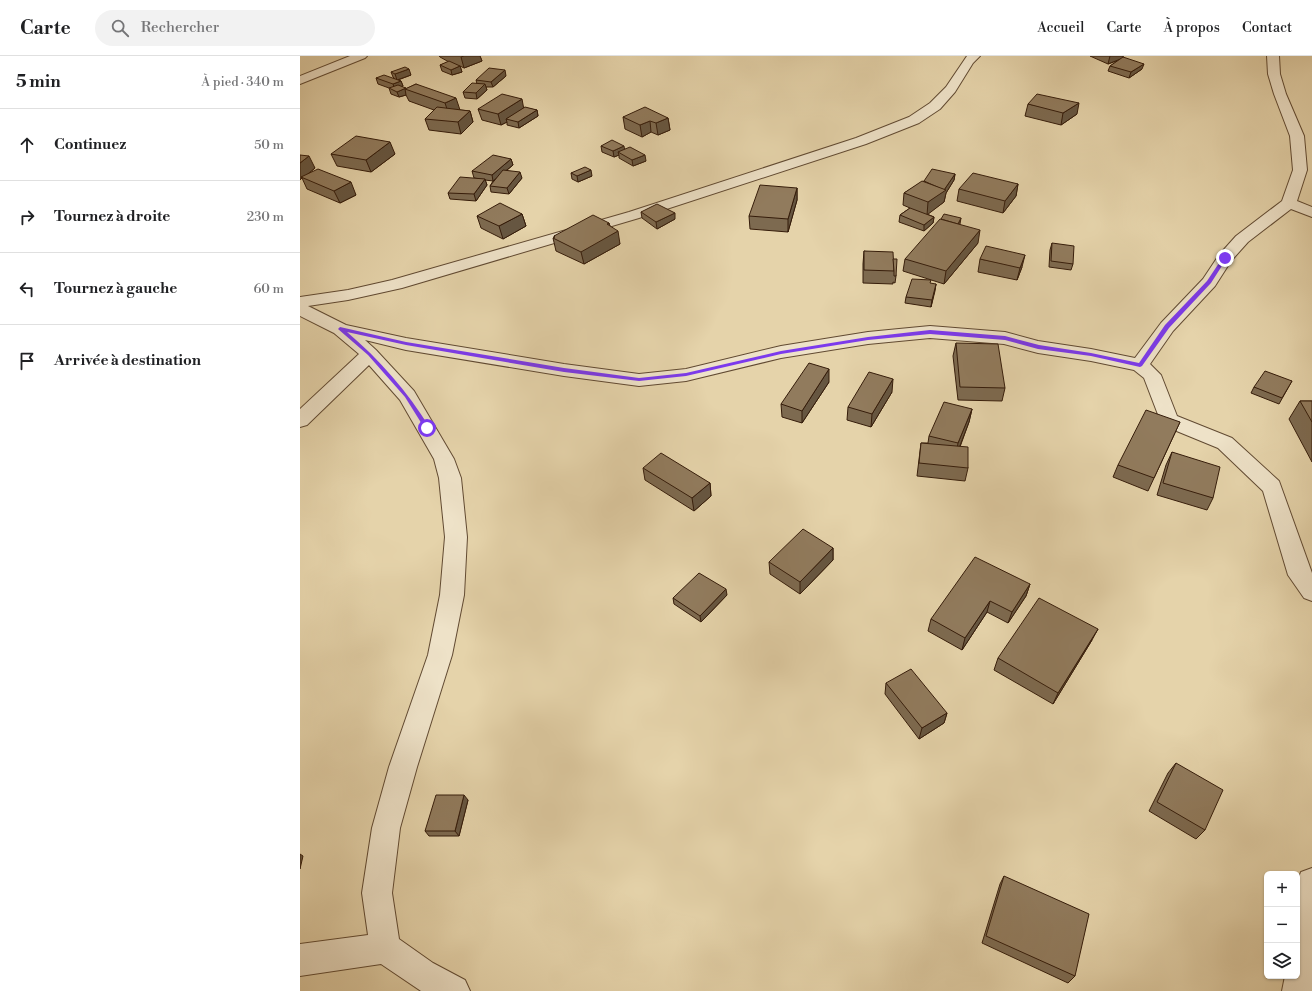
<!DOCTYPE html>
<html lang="fr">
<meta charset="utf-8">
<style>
body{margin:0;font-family:"Libre Bodoni",serif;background:#f2f2f2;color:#202124}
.controls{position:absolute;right:12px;bottom:12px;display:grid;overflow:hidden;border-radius:6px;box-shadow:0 1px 3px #0004}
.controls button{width:36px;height:36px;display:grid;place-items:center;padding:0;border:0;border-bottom:1px solid #e0e0e0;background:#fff;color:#202124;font:20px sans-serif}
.stop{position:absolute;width:12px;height:12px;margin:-9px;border:3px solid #7c3aed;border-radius:50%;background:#fff}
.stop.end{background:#7c3aed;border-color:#fff;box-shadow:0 1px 4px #0008}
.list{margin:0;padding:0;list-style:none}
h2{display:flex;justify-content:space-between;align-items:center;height:52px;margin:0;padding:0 16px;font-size:17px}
h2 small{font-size:13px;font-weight:400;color:#757577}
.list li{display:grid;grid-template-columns:26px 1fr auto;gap:12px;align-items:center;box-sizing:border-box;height:72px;padding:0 16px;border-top:1px solid #e0e0e0}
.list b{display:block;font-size:15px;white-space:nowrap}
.list em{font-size:13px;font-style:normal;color:#757577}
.icon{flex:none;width:22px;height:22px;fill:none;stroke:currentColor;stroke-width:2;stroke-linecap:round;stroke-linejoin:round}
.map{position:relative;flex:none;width:1012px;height:935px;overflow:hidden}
header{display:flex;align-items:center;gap:24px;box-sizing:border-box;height:56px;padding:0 20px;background:#fff;border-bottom:1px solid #e0e0e0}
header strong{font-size:19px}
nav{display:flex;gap:22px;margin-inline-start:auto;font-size:14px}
.search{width:280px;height:36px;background:#f2f2f2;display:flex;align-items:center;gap:10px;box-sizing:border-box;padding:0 14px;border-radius:22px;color:#757577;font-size:15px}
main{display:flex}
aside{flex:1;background:#fff}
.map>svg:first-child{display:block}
</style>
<header>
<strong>Carte</strong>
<div class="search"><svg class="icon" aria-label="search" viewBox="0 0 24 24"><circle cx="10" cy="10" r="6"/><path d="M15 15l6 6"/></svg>Rechercher</div>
<nav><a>Accueil</a><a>Carte</a><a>À propos</a><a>Contact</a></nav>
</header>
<main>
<aside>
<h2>5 min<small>À pied · 340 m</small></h2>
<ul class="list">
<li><svg class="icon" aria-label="ahead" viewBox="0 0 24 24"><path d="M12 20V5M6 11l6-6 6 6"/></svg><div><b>Continuez</b></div><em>50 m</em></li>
<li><svg class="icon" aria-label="right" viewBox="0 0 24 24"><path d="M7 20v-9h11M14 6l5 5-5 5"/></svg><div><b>Tournez à droite</b></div><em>230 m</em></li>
<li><svg class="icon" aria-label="left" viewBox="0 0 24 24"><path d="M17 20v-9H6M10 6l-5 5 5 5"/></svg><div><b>Tournez à gauche</b></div><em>60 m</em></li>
<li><svg class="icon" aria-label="arrive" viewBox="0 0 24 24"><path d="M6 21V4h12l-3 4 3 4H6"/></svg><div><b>Arrivée à destination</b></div></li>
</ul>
</aside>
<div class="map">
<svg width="1012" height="935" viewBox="0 0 1012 935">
<rect width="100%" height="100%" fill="#e5d3aa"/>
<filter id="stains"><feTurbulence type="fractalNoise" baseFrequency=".005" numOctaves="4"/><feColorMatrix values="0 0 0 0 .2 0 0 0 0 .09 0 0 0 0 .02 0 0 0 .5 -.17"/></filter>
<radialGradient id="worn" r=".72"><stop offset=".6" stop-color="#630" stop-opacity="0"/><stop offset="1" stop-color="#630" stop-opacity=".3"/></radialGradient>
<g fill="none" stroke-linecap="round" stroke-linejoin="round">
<defs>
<g id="minor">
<path d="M50 0H67L65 2 0 28V20Z"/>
<path d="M667 0H680L673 7 655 36 640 53 619 67 566 88 339 162 102 232 48 244 8 250 46 269 106 282 264 308 339 318 386 313 481 290 568 276 630 270 705 276 738 285 791 293 835 302 861 267 903 223 919 199 936 180 982 145 993 114 990 80 974 38 968 18 967 0H979L980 18 986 38 1004 80 1007 114 997 145 1012 151V161L991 153 948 186 931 205 915 230 873 275 850 308 861 319 877 360 932 382 979 425 1012 517V545L1004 542 988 519 963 435 918 392 862 369 844 322 834 314 791 305 738 297 704 288 630 282 568 288 481 302 386 325 339 330 264 320 106 294 65 284 76 294 114 335 154 403 161 422 167 481 164 539 152 599 117 711 100 772 92 837 99 883 133 907 165 924 170 935H121L81 908 0 920V888L68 879 62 837 72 772 89 711 128 599 140 539 145 481 139 422 134 403 100 344 69 309 7 369 0 371V353L59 298 34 277 0 260V241L48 234 92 224 329 156 556 82 609 61 630 47 646 31Z"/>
<path d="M1012 812V935H982L985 920H997V827L1001 816Z"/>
</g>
</defs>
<use href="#minor" stroke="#614a32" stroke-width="2"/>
<use href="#minor" fill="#eee2c8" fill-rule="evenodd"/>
</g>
<g fill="#7d6a50" stroke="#351c0a">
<path d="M139 0H180L182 5 164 12 160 10 162 16 152 19 142 15 140 9 149 6 140 1Z"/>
<path d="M790 0H823V1L842 13 829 22 808 15 810 10 819 4 808 8Z"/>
<path d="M91 16 111 19 98 24 101 25 103 30 102 31 106 33 116 28 160 54 170 55 173 66 161 78 129 74 125 63 134 54 109 45 106 39 99 41 91 38 89 32 78 28 76 22 95 23 93 21Z"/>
<path d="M206 20 193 31H186L187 34 177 43 165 42 163 36 177 28 176 24Z"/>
<path d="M728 48 777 58 761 69 725 60Z"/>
<path d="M224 52 237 54 238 60 219 72 207 69V66L201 69 182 64 178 53Z"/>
<path d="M323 61 368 62 370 74 358 79 351 76 342 81 325 73Z"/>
<path d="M301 90 325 93 346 105 333 110 319 102V99L314 101 302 96Z"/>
<path d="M31 98H95L71 116 37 110Z"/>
<path d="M0 99 15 112 8 118 56 139 40 147 7 133 2 122 0 124Z"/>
<path d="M211 103 213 109 206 115 222 122 209 138 191 136 190 130 193 125 185 124 187 129 176 145 150 143 148 137 180 123 174 122 172 115Z"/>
<path d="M271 117 292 120 278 126 272 123Z"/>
<path d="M655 118 654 124 646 137 644 146 627 158 634 161 633 167 624 175 599 166 600 159 610 152 603 149 604 137 624 125Z"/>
<path d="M718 128 716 140 703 157 657 145 659 133Z"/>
<path d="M497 132V144L488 176 450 173 449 160Z"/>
<path d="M341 156 375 163 357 173 342 162Z"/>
<path d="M222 158 226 170 203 183 181 172 177 160Z"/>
<path d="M309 167 310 170 320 188 284 208 256 195 253 182H254V180Z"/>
<path d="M660 168V169L678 187 644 228 603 215 605 203Z"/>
<path d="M752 187 773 208 771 214 749 211 750 194Z"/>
<path d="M564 195 593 203 596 220 595 227 593 226V228L563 227V208Z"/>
<path d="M680 203 722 211 717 224 678 216Z"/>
<path d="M636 228 631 251 605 247 606 241Z"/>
<path d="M656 287 705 332 702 345 658 344 653 300Z"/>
<path d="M992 325 979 348 951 337 954 331Z"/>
<path d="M529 326 502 367 482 361 481 348Z"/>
<path d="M592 336 571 371 547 364 548 351Z"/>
<path d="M1000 345H1012V406L989 363Z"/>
<path d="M672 353 669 366 660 391 668 412 665 425 617 420 621 387H628L629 380Z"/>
<path d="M880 366 848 435 813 421 818 409Z"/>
<path d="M872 396 913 442 907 454 857 439 866 409Z"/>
<path d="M343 412 410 427 411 440 394 455 345 424Z"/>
<path d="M533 492V504L500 538 470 518 469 506Z"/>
<path d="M730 528 726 540 708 567 687 556 662 594 628 575 631 563Z"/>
<path d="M427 539 401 566 374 548 373 542Z"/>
<path d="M792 584 753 648 694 614 698 602Z"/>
<path d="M586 627 647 657 644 667 619 683 585 638Z"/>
<path d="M876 707 905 774 896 783 849 755 868 717Z"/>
<path d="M168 744 159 780H129L125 775Z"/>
<path d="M704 820 775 920 768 927 682 887 700 828Z"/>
</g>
<g fill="#665641" stroke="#351c0a">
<path d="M164 0H180L182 5 164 12 161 1Z"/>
<path d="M810 0H823V2L808 8Z"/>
<path d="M844 8 842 13 829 22 831 16Z"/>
<path d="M160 10 162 16 152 19 151 14Z"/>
<path d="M109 13 111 19 97 24 95 18Z"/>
<path d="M205 14 206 20 193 31 191 26Z"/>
<path d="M101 25 103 30 95 34 93 28Z"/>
<path d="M185 28 187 34 177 43 176 37Z"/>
<path d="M106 32 105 33 106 39 99 41 97 36Z"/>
<path d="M156 42 160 54 149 59 145 47Z"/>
<path d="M222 43 224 54 206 63 207 66 201 69 198 58Z"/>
<path d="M779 47 777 58 761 69 763 57Z"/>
<path d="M237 54 238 60 219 72 218 66Z"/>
<path d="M170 55 173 66 161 78 158 66Z"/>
<path d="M368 62 370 74 358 79 356 67Z"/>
<path d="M350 65 351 76 342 81 340 69Z"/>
<path d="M90 86 95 98 71 116 66 104Z"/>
<path d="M324 90 325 96H318L319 99 314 101 313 95Z"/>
<path d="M345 99 346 105 333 110 332 104Z"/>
<path d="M9 100 15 112 3 122 1 121 2 122 0 124V107Z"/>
<path d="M211 103 213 109 193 125 192 119Z"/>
<path d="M291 114 292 120 278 126 277 120Z"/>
<path d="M220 116 222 122 209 138 207 132Z"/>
<path d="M655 118 654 124 646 137 644 146 627 159 628 146 644 134Z"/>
<path d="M185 123 187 129 176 145 174 138Z"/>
<path d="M51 126 56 139 40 147 34 135Z"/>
<path d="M718 128 716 140 703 157 705 145Z"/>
<path d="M497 132V144L488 176V163Z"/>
<path d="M375 157V163L357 173 356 166Z"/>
<path d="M222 158 226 170 203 183 199 170Z"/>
<path d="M634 161 633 167 624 175V169Z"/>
<path d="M661 162 660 168 654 180 655 174Z"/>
<path d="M309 167 312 178 318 175 320 188 284 208 281 196 307 168Z"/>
<path d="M680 174 678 187 644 228 646 215Z"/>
<path d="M725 199 722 211 717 224 720 212Z"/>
<path d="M636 228 635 235 631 251 632 244Z"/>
<path d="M529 313V326L502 367V355Z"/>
<path d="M593 323 592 336 571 371 572 358Z"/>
<path d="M672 353 669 366 656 400 658 387Z"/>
<path d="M410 427 411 440 394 455 392 442Z"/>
<path d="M533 492V504L500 538V526Z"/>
<path d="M730 528 726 540 708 567 712 556Z"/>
<path d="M426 533 427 539 401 566 400 560Z"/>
<path d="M690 545 687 556 662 594 665 582Z"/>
<path d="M798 573 792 584 753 648 758 637Z"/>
<path d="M647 657 644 667 619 683 622 672Z"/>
<path d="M164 739 168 744 159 780 155 775Z"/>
<path d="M0 798 3 800 0 813Z"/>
</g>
<g fill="#917b5d" stroke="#351c0a">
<path d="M823 1 844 8 831 16 810 10Z"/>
<path d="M149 5 160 10 151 14 140 9Z"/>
<path d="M105 11 109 13 95 18 91 16Z"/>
<path d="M189 12 205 14 191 26 176 24Z"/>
<path d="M84 19 101 25 93 28 76 22Z"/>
<path d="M172 27 185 28 176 37 163 36Z"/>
<path d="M116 28 156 42 145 47 105 33Z"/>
<path d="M98 29 106 32 97 36 89 32Z"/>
<path d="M202 38 222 43 198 58 178 53Z"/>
<path d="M737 38 779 47 763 57 728 48Z"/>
<path d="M137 51 170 55 158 66 125 63Z"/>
<path d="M225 51 237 54 218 66 206 63Z"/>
<path d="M345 51 368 62 356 67 350 65 340 69 323 61Z"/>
<path d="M56 80 90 86 66 104 31 98Z"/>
<path d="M312 84 324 90 313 95 301 90Z"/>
<path d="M330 91 345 99 332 104 318 96Z"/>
<path d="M0 99 9 100 0 107Z"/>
<path d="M193 99 211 103 192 119 172 115Z"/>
<path d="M285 111 291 114 277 120 271 117Z"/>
<path d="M18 113 51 126 34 135 1 121Z"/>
<path d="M632 113 655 118 644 134 624 125Z"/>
<path d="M203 114 220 116 207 132 190 130Z"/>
<path d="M673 117 718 128 705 145 659 133Z"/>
<path d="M160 121 185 123 174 138 148 137Z"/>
<path d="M622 125 646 134 628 146 604 137Z"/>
<path d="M460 129 497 132 488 163 449 160Z"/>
<path d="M200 147 222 158 199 170 177 160Z"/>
<path d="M357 148 375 157 356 166 341 156Z"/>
<path d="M610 152 634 161 624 169 600 159Z"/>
<path d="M644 158 661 162 658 168 641 163Z"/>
<path d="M293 159 309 167 307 168 318 175 281 196 253 182 255 181 254 180Z"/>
<path d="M640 163 680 174 646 215 605 203Z"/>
<path d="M752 187 774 190 773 208 751 205Z"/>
<path d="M686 190 725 199 720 212 680 203Z"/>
<path d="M564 195 593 196 594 215 564 214Z"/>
<path d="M593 203H597L596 220H594V215Z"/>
<path d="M612 223 631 224 630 227 636 228 632 244 606 241Z"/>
<path d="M656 287 698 288 705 332 660 331Z"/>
<path d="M509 307 529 313 502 355 481 348Z"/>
<path d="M965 315 992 325 982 342 954 331Z"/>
<path d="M569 316 593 323 572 358 548 351Z"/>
<path d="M1000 345H1012V366Z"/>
<path d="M644 346 672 353 658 387 629 380Z"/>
<path d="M846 354 880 366 854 422 818 409Z"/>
<path d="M621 387 668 391V412L619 407Z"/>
<path d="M872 396 920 411 913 442 863 427Z"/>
<path d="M361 397 410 427 392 442 343 412Z"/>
<path d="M503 473 533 492 500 526 469 506Z"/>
<path d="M675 501 730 528 712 556 690 545 665 582 631 563Z"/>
<path d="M399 517 426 533 400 560 373 542Z"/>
<path d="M739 542 798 573 758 637 698 602Z"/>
<path d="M611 613 647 657 622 672 586 627Z"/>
<path d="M876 707 923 734 905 774 857 746Z"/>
<path d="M136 739H164L155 775H125Z"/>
<path d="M704 820 789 858 775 920 686 880Z"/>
</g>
<path fill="#7c3aed" d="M923 201 927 202 911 227 869 272 842 310 840 311 791 300 738 293 705 284 630 278 568 284 481 298 386 320 339 325 264 316 106 289 47 276C80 304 107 335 130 372L127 374 125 373 105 341 68 299 38 273 40 271 106 286 264 312 339 322 386 317 481 295 568 281 630 274 705 280 739 289 791 297 839 307 865 269 907 225Z"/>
<rect width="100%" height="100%" filter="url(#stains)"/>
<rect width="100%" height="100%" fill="url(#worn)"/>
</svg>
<div class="controls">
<button>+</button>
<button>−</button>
<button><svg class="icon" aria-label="layers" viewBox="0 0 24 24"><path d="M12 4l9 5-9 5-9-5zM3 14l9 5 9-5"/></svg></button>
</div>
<div class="stop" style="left:127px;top:372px"></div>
<div class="stop end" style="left:925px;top:202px"></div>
</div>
</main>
